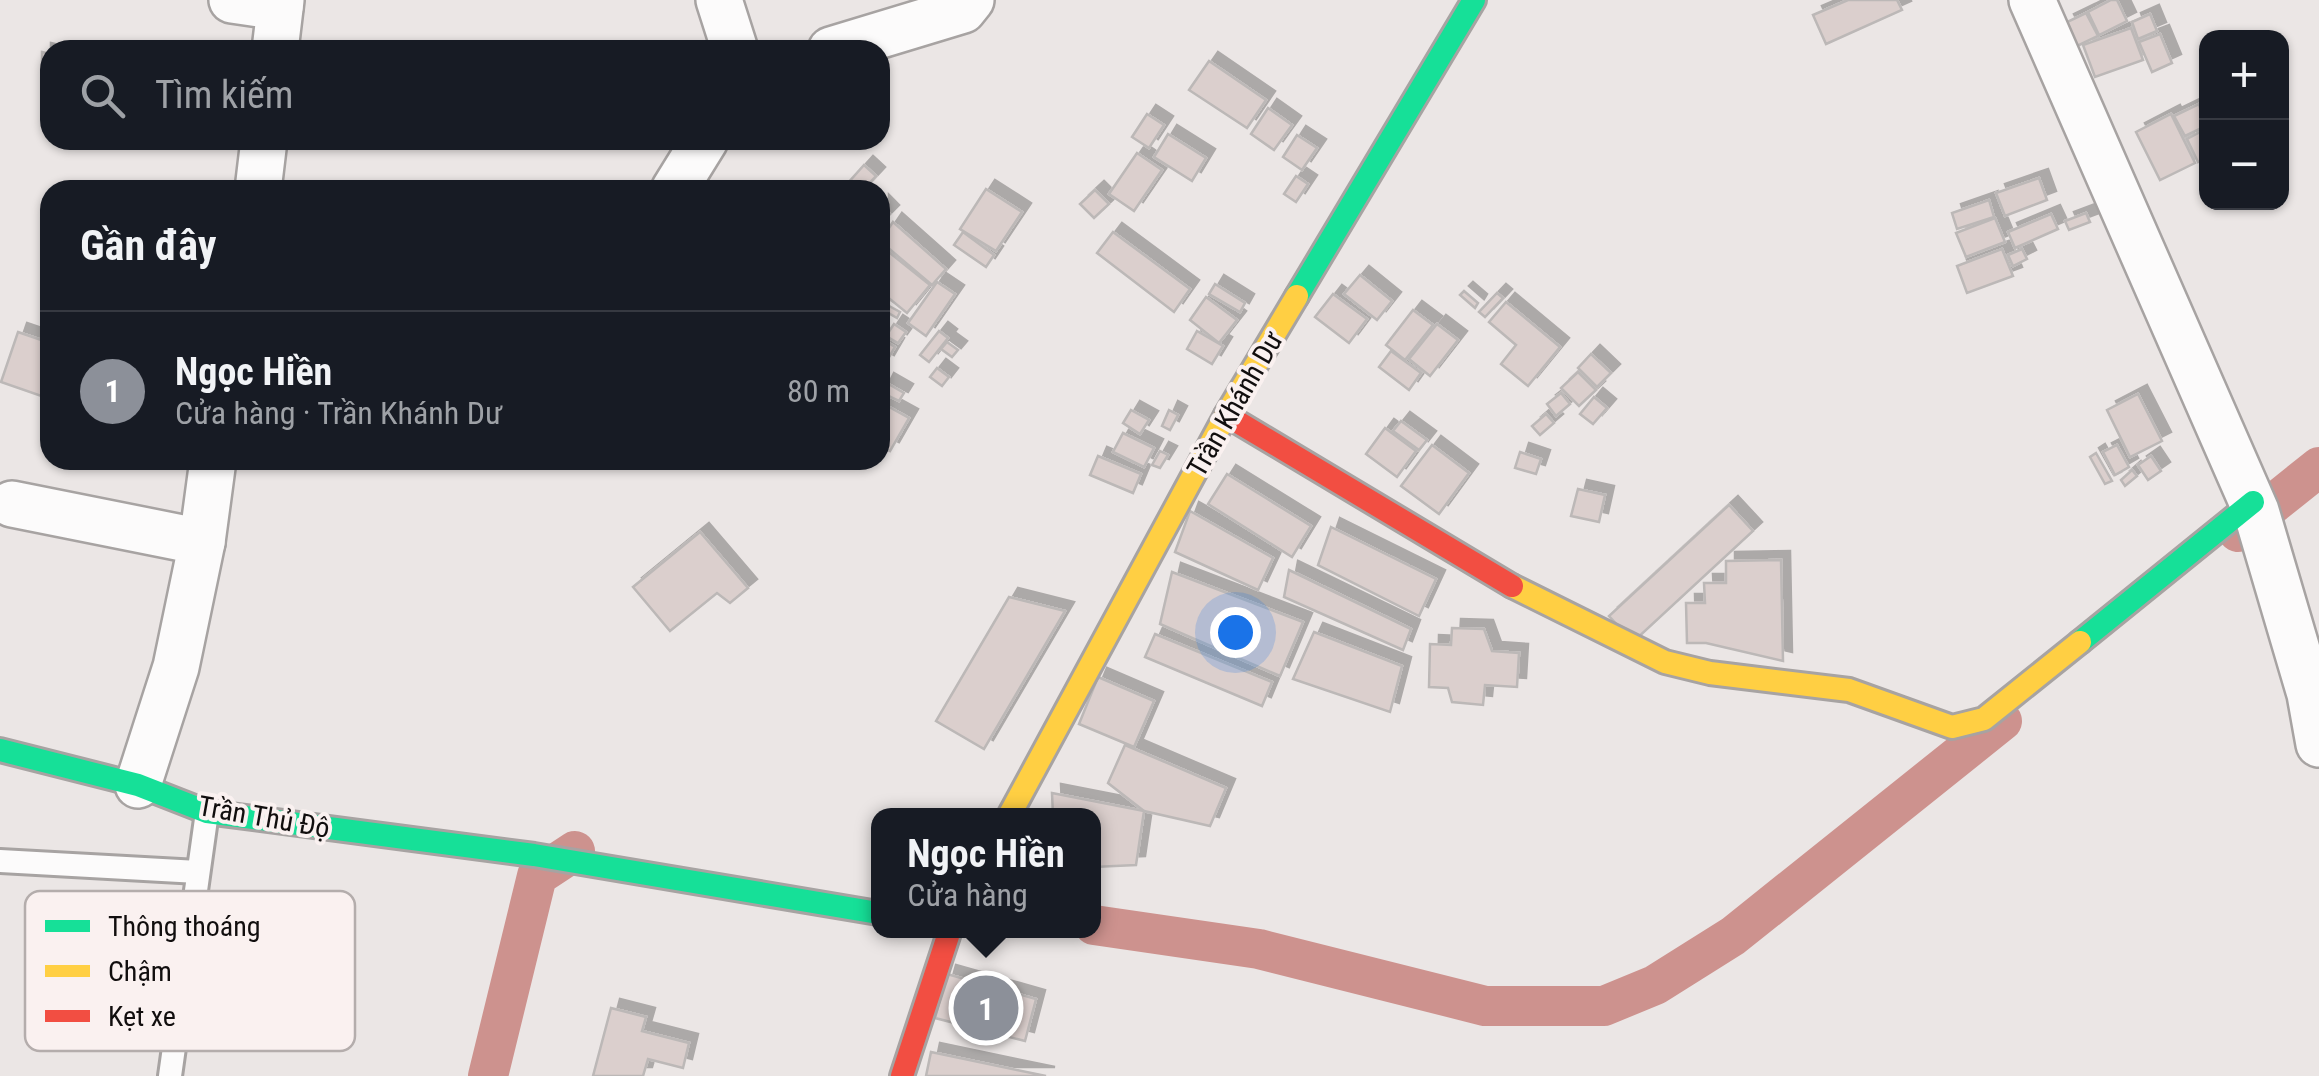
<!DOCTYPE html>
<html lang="vi">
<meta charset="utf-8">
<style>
body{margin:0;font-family:"Roboto Condensed",sans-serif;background:#20242c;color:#f1f3f6}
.controls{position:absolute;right:30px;top:30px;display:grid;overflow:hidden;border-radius:20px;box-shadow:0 2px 8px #0004}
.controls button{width:90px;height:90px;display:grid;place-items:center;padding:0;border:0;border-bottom:2px solid #363941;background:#171b24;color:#f1f3f6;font:50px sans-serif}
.you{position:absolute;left:1235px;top:632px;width:35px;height:35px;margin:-25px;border:8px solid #fff;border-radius:50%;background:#1a73e8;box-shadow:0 0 0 15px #1a73e833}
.badge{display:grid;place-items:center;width:65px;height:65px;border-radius:50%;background:#8c9099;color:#fff;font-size:32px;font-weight:700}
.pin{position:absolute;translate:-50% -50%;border:5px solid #fff;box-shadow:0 2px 10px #0006}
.popup{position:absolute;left:871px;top:808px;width:230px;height:130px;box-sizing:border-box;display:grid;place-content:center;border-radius:20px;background:#171b24;filter:drop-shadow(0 2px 8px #0005);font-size:32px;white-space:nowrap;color:#9ea1a6}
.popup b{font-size:38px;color:#f1f3f6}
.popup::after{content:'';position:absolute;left:50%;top:100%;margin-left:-20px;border:20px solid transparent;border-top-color:#171b24}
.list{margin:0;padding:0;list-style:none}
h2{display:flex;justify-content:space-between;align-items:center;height:130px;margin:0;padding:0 40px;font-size:42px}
h2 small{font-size:32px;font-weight:400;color:#9ea1a6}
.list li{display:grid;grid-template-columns:65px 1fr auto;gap:30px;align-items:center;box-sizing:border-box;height:160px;padding:0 40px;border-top:2px solid #363941}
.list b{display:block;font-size:38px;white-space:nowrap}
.list p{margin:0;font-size:32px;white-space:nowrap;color:#9ea1a6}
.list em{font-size:32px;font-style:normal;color:#9ea1a6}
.icon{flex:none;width:55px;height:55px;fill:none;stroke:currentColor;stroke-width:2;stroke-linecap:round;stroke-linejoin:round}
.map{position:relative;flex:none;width:2319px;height:1076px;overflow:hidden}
.search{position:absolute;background:#171b24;box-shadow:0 2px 8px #0004;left:40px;top:40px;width:850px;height:110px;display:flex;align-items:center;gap:25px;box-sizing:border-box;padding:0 35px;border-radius:30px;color:#9ea1a6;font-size:38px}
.panel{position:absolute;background:#171b24;box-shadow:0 2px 8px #0004;left:40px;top:180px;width:850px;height:290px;border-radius:30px}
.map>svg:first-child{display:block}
</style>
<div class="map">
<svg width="2319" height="1076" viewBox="0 0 2319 1076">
<defs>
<filter id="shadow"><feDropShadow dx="9" dy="-9" stdDeviation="0" flood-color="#0004"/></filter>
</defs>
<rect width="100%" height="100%" fill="#ebe6e5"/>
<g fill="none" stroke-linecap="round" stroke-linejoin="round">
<g stroke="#cd928e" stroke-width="40">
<path d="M2238 532 2319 467"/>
<path d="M1094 925 1259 949 1485 1006H1604L1655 985 1733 936 2002 721"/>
<path d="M488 1076 537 876 575 851"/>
</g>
</g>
<g fill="#dbcfcd" stroke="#bcb8b7" stroke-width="2.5" filter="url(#shadow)">
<path d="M1848 0H1897L1902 10 1826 44 1813 15Z"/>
<path d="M2111 0H2117L2127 21 2099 35 2088 12Z"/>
<path d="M2086 13 2098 36 2077 46 2065 23Z"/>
<path d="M2150 14 2157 31 2138 39 2132 22Z"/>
<path d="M2131 28 2143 60 2095 77 2083 45Z"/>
<path d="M2160 34 2172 63 2152 72 2139 42Z"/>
<path d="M42 52 50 54V88L42 86Z"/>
<path d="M1209 61 1266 100 1247 128 1189 90Z"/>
<path d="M2199 104 2206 126 2185 136 2174 116Z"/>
<path d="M1268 108 1292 125 1274 150 1251 134Z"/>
<path d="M1147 114 1164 125 1149 148 1132 137Z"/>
<path d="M2171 114 2195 163 2160 180 2136 132Z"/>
<path d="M2206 129V158L2198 162 2187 139Z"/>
<path d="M1168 134 1206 158 1192 181 1154 157Z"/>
<path d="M1297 135 1317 148 1302 170 1283 157Z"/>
<path d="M1137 153 1162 170 1134 211 1109 194Z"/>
<path d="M864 165 876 176 863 190H856L848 183Z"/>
<path d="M1296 176 1308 184 1296 202 1284 194Z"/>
<path d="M2039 178 2047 200 2005 216 1996 193Z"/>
<path d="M986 189 1022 212 996 251 960 229Z"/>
<path d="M1095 190 1109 204 1094 218 1080 204Z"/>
<path d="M1989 200 1994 217 1957 229 1952 213Z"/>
<path d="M880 204 890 214 880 224Z"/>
<path d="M2086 213 2090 222 2069 230 2065 221Z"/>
<path d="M2051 214 2058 229 2015 248 2008 232Z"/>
<path d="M1995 218 2005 242 1966 257 1956 233Z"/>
<path d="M893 222 946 269 932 285 880 241Z"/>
<path d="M963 232 994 255 986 267 954 245Z"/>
<path d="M1113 232 1190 289 1174 312 1097 253Z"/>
<path d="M880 245 930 285 907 313 880 291Z"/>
<path d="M2002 249 2013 276 1967 293 1957 266Z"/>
<path d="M2022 249 2027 259 2013 266 2008 255Z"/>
<path d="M1360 275 1392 301 1377 320 1344 294Z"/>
<path d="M937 282 955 294 926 336 908 323Z"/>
<path d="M1215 284 1245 303 1240 312 1209 294Z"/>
<path d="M1464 291 1478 303 1475 308 1460 295Z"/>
<path d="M1497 293 1503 298 1485 317 1479 312Z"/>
<path d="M1333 294 1367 319 1349 343 1315 317Z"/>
<path d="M1206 297 1237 320 1219 343 1190 320Z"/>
<path d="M880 301 900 312 897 318 880 308Z"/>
<path d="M1506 302 1560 347 1528 386 1501 364 1516 345 1489 322Z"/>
<path d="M1413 310 1433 325 1405 360 1386 345Z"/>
<path d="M894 324 906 332 898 343 886 336Z"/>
<path d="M1437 324 1458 340 1430 376 1409 359Z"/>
<path d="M939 331 948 338 929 362 920 355Z"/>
<path d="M1197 331 1223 346 1212 364 1187 349Z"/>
<path d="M18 332 50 343V399L1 382Z"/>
<path d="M880 338 895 347 885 364 880 361Z"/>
<path d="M947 342 958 350 952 357 941 349Z"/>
<path d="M1391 351 1421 373 1409 390 1379 367Z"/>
<path d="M1591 354 1611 373 1597 387 1578 368Z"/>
<path d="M937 368 949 377 942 386 930 377Z"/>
<path d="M1578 372 1596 390 1579 406 1561 388Z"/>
<path d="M885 382 904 393 899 401 880 392Z"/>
<path d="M1561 393 1570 404 1556 416 1547 404Z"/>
<path d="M2138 394 2162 441 2130 457 2107 410Z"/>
<path d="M1594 397 1607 408 1593 424 1580 414Z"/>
<path d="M880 402 909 418 890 451 880 446Z"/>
<path d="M1131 410 1149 420 1140 434 1123 423Z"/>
<path d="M1169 410 1178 415 1170 430 1162 426Z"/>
<path d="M1546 414 1554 423 1540 435 1532 426Z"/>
<path d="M1401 421 1427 440 1419 450 1393 431Z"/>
<path d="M1385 428 1416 451 1397 477 1366 454Z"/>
<path d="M1123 433 1154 448 1144 467 1113 452Z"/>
<path d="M1432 445 1469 473 1439 514 1401 486Z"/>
<path d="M2117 445 2129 467 2115 475 2103 452Z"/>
<path d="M1160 451 1168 455 1160 468 1152 465Z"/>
<path d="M1520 452 1541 459 1536 474 1515 468Z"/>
<path d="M2096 453 2112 481 2105 484 2090 457Z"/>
<path d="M1098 456 1141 474 1133 493 1090 475Z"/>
<path d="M2151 456 2161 471 2148 480 2138 465Z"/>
<path d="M2132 470 2137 476 2125 486 2121 480Z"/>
<path d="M1227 474 1311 526 1292 557 1208 504Z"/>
<path d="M1578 489 1605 495 1599 522 1571 516Z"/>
<path d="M1729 505 1753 531 1633 642 1609 616Z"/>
<path d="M1190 511 1273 558 1258 590 1175 552Z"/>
<path d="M1331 527 1436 579 1419 616 1318 565Z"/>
<path d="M700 532 748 588 730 603 717 593 670 631 633 587Z"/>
<path d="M1781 560 1783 661 1706 643H1687L1686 603H1705L1704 583H1726V561Z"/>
<path d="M1289 570 1411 629 1403 650 1284 597Z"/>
<path d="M1172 572 1303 622 1280 676 1160 624Z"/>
<path d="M1009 597 1065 611 984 749 936 721Z"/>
<path d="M1452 628 1484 629 1492 651 1519 653 1517 687 1485 685 1483 705 1452 702 1448 688 1429 687 1430 644 1451 645Z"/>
<path d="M1314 632 1402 666 1390 712 1293 679Z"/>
<path d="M1155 634 1272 682 1262 706 1145 657Z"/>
<path d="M1098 677 1154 701 1134 747 1079 724Z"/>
<path d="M1125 745 1226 788 1210 826 1144 811 1108 783Z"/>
<path d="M1052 793 1144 811 1136 865 1094 867V816H1053Z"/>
<path d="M947 974 1036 999 1025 1041 935 1018Z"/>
<path d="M611 1008 646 1017 642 1031 689 1043 683 1068 648 1059 643 1076H593Z"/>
<path d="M931 1052 1046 1076H926Z"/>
</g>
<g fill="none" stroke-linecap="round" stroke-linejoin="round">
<defs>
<g id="lane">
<path d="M0 861 198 872"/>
<path d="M170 1076 207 812"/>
</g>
<g id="street">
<path d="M232 0 280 7"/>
<path d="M719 0 735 50"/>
<path d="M2032 0 2256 511 2310 694 2319 744"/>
<path d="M275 50 281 0"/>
<path d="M831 50 963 10 971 0"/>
<path d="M258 190 264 140"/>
<path d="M674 190 705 140"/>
<path d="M12 504 202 542"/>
<path d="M138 785 176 667 202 542 213 460"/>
</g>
<g id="fast">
<path d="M1297 296 1474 0"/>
<path d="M2080 642 2253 502"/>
<path d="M0 750 138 785 207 812 534 855 878 913"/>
</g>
<g id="slow">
<path d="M1512 586 1665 662 1710 673 1849 690 1952 727 1984 719 2080 642"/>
<path d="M1009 816 1226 415 1297 296"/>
</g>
<g id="jam">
<path d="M1226 415 1512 586"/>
<path d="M902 1076 950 930"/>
</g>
</defs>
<use href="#lane" stroke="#a7a3a2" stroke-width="28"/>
<use href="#street" stroke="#a7a3a2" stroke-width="50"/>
<use href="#fast" stroke="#a7a3a2" stroke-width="28"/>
<use href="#slow" stroke="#a7a3a2" stroke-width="28"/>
<use href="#jam" stroke="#a7a3a2" stroke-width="28"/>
<use href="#lane" stroke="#fcfbfb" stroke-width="22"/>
<use href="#street" stroke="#fcfbfb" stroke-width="45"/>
<use href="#fast" stroke="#16e098" stroke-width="22"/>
<use href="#slow" stroke="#ffcf43" stroke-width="22"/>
<use href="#jam" stroke="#f24e42" stroke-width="22"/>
</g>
<g text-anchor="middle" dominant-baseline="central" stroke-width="8" stroke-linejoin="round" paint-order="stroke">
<g font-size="28" fill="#110e0e" stroke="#faf1f0">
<text transform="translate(1235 404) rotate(-60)">Trần Khánh Dư</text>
<text transform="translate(264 817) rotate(10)">Trần Thủ Độ</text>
</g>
</g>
<rect x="25" y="891" width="330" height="160" rx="15" fill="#faf1f0" stroke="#b4adac" stroke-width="2.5"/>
<rect x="45" y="920" width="45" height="12" fill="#16e098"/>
<rect x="45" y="965" width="45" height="12" fill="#ffcf43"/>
<rect x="45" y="1010" width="45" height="12" fill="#f24e42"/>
<g font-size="28" fill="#110e0e">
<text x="108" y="936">Thông thoáng</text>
<text x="108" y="981">Chậm</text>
<text x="108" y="1026">Kẹt xe</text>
</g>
</svg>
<div class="controls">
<button>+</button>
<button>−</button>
</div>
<div class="you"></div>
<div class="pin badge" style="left:986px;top:1008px">1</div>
<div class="popup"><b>Ngọc Hiền</b>Cửa hàng</div>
<div class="search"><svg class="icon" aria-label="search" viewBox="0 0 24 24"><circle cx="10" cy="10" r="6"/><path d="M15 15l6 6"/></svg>Tìm kiếm</div>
<section class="panel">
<h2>Gần đây<small></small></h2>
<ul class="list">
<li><span class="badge">1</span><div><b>Ngọc Hiền</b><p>Cửa hàng · Trần Khánh Dư</p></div><em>80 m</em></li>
</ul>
</section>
</div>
